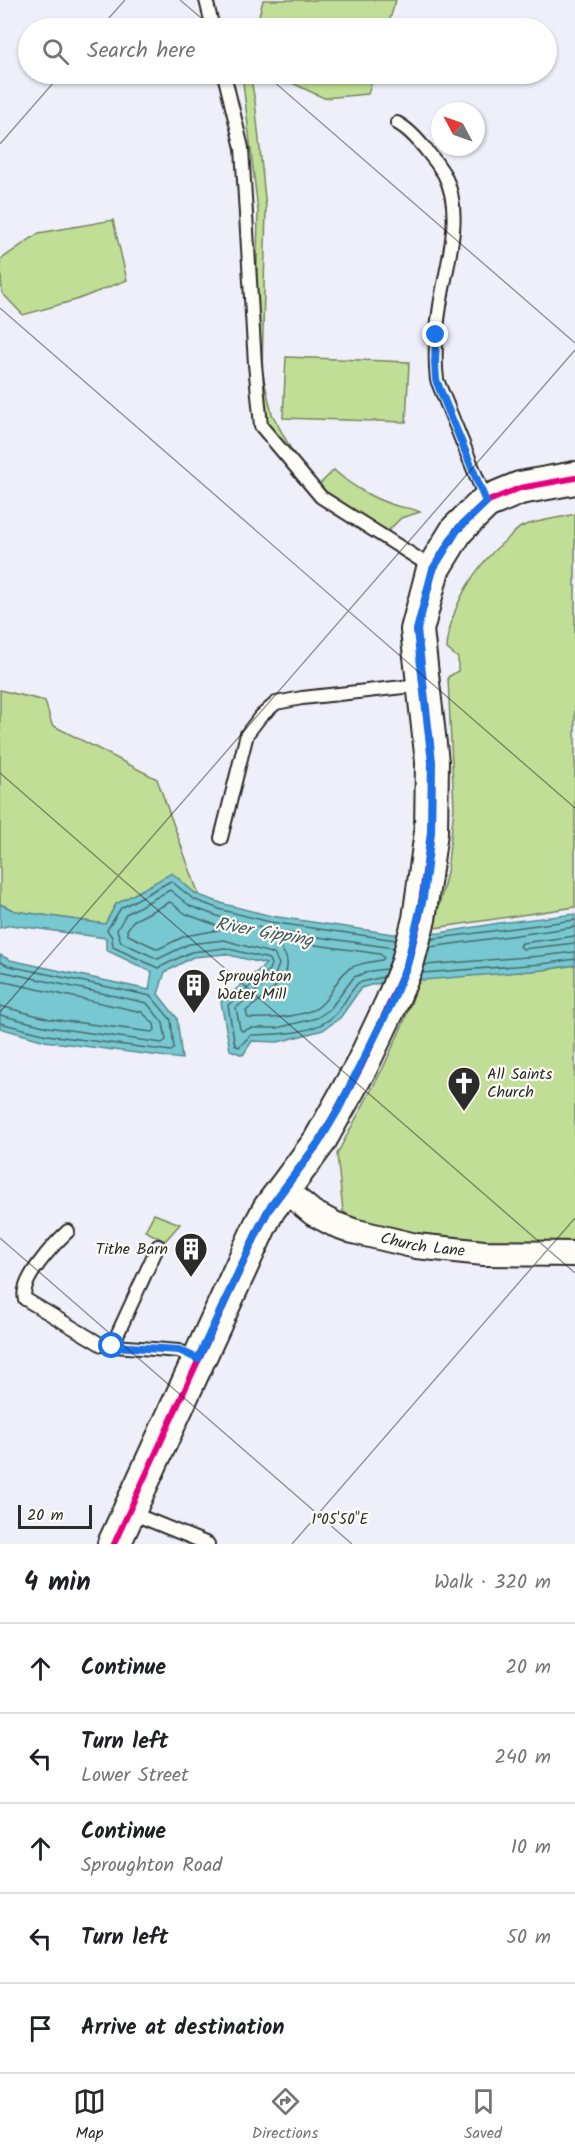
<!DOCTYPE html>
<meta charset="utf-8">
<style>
body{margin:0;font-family:Kalam,sans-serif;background:#f6f6f6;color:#202124}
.compass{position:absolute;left:431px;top:102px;width:54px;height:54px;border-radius:50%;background:#fff;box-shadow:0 2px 4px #0004;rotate:311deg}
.scale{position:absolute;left:18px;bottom:15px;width:74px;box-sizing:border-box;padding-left:6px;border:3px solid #2b2b2b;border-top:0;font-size:16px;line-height:21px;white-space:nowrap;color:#2b2b2b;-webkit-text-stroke:4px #fdfcf7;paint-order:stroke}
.stop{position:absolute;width:18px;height:18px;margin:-14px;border:4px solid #1a73e8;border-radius:50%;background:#fff}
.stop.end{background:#1a73e8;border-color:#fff;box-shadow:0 2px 6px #0008}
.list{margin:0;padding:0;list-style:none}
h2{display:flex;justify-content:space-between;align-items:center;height:78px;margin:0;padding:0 24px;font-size:26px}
h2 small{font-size:20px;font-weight:400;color:#757577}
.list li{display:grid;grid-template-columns:39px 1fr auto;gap:18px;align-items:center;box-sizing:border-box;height:90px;padding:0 24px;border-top:2px solid #e0e0e0}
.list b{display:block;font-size:22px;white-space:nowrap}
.list p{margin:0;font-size:20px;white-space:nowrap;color:#757577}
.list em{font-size:20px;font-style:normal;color:#757577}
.icon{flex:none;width:33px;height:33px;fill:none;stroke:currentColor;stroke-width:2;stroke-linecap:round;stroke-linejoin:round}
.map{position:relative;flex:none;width:575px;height:1544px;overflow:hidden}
.search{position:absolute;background:#fff;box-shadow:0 2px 4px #0004;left:18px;right:18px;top:18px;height:66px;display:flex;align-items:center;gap:15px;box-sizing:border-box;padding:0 21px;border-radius:33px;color:#757577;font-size:22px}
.sheet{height:528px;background:#fff}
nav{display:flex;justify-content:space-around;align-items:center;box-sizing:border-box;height:84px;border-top:2px solid #e0e0e0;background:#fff;font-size:16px;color:#757577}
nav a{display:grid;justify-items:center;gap:3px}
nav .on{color:#2b2b2b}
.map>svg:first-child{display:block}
</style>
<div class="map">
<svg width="575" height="1544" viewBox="0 0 575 1544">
<rect width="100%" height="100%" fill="#eeeff8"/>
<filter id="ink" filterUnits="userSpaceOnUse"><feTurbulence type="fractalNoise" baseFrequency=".0167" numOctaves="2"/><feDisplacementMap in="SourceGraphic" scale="12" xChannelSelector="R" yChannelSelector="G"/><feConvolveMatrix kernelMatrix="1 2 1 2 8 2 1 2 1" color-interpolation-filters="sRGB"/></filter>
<g filter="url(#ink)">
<g fill="#c1de96" stroke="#768460" stroke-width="1.5">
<path d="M263 0H396L387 28H256Z"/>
<path d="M242 74H250L255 101 266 208 262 371 272 414 298 462 319 485 334 470C351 486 375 500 397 506 406 508 412 508 420 512L401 518 386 533 307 487 264 425 255 364 258 211Z"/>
<path d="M274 74H374L368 94 324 98 290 82 278 78Z"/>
<path d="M113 220 127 280 76 300 23 315 2 293 0 260 39 233Z"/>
<path d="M286 357 409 362 406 422 283 418Z"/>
<path d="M575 514V907L434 928 447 872 454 808 448 677 458 671V658L447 649C449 608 475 565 507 539 511 536 516 530 521 527 533 521 561 518 575 514Z"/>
<path d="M0 690 45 701 52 725 157 779 199 895 140 892 116 904 105 924 15 911 0 904Z"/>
<path d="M575 965V1245L494 1243 416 1237 354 1220 343 1211 337 1154 383 1068 403 1024 420 979 543 970Z"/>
<path d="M154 1214 180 1224 165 1241 145 1231Z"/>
</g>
<path fill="#77c8d1" stroke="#59898f" stroke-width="1.5" d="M172 873 196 894 224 904 271 916 393 934 440 933 499 923 575 914V965L543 970 374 984 361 988 340 1018 323 1030 278 1042 252 1041 243 1055 230 1050 221 1002 266 964 225 954 193 957 165 972 158 994 177 1018 182 1059 45 1041 0 1028V955L10 960 149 990 152 972 106 950V938L11 925 0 928V904L15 911 105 924 116 904Z"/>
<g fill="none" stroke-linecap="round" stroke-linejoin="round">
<g stroke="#496a6d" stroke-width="1.5">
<path d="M170 902 186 914 218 926 219 930 185 936 158 949 128 935 127 930 133 921Z"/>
<path d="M575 936 522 943 520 946 523 949 575 943"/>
<path d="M431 939 575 920"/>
<path d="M280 940 380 954 384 958 382 960C372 962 360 963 350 968 334 978 331 1002 313 1010 293 1018 270 1019 248 1018L246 1011C267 993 306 973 277 944Z"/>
<path d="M430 947 575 927"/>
<path d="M0 962 9 966 151 996 171 1020 174 1049 171 1051 47 1035 0 1023"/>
<path d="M425 965 541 956 575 952"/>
<path d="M387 969 371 971 354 977 330 1009 317 1018 277 1028H251L242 1031 240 1029 236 1008 275 975 279 964 274 954 224 940 189 944 158 959 121 942 117 930 126 914 170 890 190 906 220 917 269 930 394 948"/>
<path d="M0 971 147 1003 163 1023 166 1040 162 1043 48 1027 0 1015"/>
<path d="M422 973 542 964 575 959"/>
<path d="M383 977 358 983C350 992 344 1004 336 1014 315 1035 278 1034 251 1035L239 1047 235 1045 228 1005 269 970 271 964 269 959 225 948 191 952 158 968 113 947 112 937 107 930 121 908 171 881 193 899 222 910 270 922 396 940"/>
<path d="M0 981 142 1012 154 1024 155 1030 152 1032 50 1019 0 1006"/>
</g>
<defs>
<g id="service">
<path d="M206 0 213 28"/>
<path d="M224 74 242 148 255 364 261 426 321 497 433 568"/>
<path d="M397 123C409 129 419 141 427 151 433 158 439 166 444 174 465 214 446 265 440 306 436 331 434 355 437 380L486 500"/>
<path d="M221 838 247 734 260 717 276 703 302 698 422 685"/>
<path d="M68 1231C55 1243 19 1281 25 1299L102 1345 179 1351 198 1360"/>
<path d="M112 1346 158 1246"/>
<path d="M129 1512 208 1544"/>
</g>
<g id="minor">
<path id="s1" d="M284 1189 313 1213 334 1224 353 1231 416 1246 484 1253 575 1254"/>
</g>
<path id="tertiary" d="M114 1544 260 1226 269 1209 319 1142 361 1067 391 1004 407 965 419 919 431 832 432 762 417 630 433 569 457 530 486 502 520 488 575 478"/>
</defs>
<use href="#service" stroke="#2b2b2b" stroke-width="16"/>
<use href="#minor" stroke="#2b2b2b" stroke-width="28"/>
<use href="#tertiary" stroke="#2b2b2b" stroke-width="36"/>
<use href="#service" stroke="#fdfcf7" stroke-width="12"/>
<use href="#minor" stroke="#fdfcf7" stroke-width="24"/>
<use href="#tertiary" stroke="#fdfcf7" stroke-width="32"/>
<defs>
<path id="bus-1" d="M114 1544 260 1226 269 1209 319 1142 361 1067 407 965 419 919 431 832 432 762 417 630 433 569 457 530 486 502 520 488 575 478"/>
</defs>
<use href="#bus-1" stroke="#fdfcf7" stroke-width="10"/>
<use href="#bus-1" stroke="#e5007d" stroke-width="6"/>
</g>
</g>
<g fill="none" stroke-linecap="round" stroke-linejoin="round" filter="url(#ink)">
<path stroke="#1a73e8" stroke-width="8" d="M112 1346 179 1350 198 1359 260 1226 269 1209 319 1142 338 1110 391 1004 407 965 423 898 431 832 432 762 417 630 433 569 457 530 486 502 436 380 435 363 436 335"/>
</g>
<path fill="none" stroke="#2b2b2b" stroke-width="1.5" stroke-opacity="0.45" d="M180 0 213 28M100 28 125 0M265 74 575 343M0 144 61 74M0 308 575 808M0 773 575 1273M0 1012 575 350M0 1238 352 1544M292 1544 575 1218"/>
<defs>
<symbol id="building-pin" viewBox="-11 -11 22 30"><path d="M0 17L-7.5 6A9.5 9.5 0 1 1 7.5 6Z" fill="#2b2b2b" stroke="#fdfcf7"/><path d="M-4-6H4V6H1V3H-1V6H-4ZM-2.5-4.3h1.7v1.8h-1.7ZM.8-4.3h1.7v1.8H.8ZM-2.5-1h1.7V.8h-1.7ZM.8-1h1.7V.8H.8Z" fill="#fff"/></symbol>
<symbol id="church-pin" viewBox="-11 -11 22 30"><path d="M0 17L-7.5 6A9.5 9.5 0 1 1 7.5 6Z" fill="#2b2b2b" stroke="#fdfcf7"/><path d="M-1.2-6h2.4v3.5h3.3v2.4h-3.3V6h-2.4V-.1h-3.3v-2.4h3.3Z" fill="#fff"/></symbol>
</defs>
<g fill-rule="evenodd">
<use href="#building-pin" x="175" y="966" width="38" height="52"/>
<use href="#church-pin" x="445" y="1064" width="38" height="52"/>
<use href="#building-pin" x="172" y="1230" width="38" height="52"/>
</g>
<g text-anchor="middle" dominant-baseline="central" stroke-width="4.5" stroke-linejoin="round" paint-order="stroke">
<g font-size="16" fill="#2b2b2b" stroke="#fdfcf7" text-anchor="start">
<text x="217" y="976">Sproughton<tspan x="217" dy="18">Water Mill</tspan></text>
<text x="487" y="1074">All Saints<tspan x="487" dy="18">Church</tspan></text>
<text x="168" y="1249" text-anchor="end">Tithe Barn</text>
</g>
<g font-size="16" fill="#2b2b2b" stroke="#fdfcf7">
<text stroke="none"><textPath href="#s1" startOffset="153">Church Lane</textPath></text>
</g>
<g font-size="18" font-style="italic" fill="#425a5d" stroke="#fdfcf7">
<text transform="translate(264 933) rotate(10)">River Gipping</text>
</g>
</g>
<g font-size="15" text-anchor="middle" fill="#2b2b2b" stroke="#fdfcf7" stroke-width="4.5" stroke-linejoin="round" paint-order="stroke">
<text x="340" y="1524">1°05'50"E</text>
</g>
</svg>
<svg class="compass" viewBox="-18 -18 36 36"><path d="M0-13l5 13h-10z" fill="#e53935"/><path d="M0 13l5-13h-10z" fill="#757577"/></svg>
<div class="scale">20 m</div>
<div class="stop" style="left:112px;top:1346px"></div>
<div class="stop end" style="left:436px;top:335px"></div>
<div class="search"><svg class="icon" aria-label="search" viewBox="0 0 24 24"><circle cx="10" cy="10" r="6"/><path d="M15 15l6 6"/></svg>Search here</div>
</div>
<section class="sheet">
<h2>4 min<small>Walk · 320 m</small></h2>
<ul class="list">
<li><svg class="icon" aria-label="ahead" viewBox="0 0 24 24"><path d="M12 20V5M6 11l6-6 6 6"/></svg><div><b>Continue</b></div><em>20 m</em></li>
<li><svg class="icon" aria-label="left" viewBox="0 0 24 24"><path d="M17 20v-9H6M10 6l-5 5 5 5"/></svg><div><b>Turn left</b><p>Lower Street</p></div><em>240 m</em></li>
<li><svg class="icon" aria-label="ahead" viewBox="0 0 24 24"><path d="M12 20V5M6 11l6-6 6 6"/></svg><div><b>Continue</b><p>Sproughton Road</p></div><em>10 m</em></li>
<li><svg class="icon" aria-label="left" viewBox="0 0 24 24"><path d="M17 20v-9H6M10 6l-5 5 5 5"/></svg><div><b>Turn left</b></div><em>50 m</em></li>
<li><svg class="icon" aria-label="arrive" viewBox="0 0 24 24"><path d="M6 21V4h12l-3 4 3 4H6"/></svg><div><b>Arrive at destination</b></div></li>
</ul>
</section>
<nav>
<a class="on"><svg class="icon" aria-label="map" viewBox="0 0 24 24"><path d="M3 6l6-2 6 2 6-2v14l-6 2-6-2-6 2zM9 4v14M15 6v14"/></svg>Map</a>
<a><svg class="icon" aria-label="directions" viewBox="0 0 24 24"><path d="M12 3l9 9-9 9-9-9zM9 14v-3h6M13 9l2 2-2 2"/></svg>Directions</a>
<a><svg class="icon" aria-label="saved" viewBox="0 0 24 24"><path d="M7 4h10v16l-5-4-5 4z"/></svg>Saved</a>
</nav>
